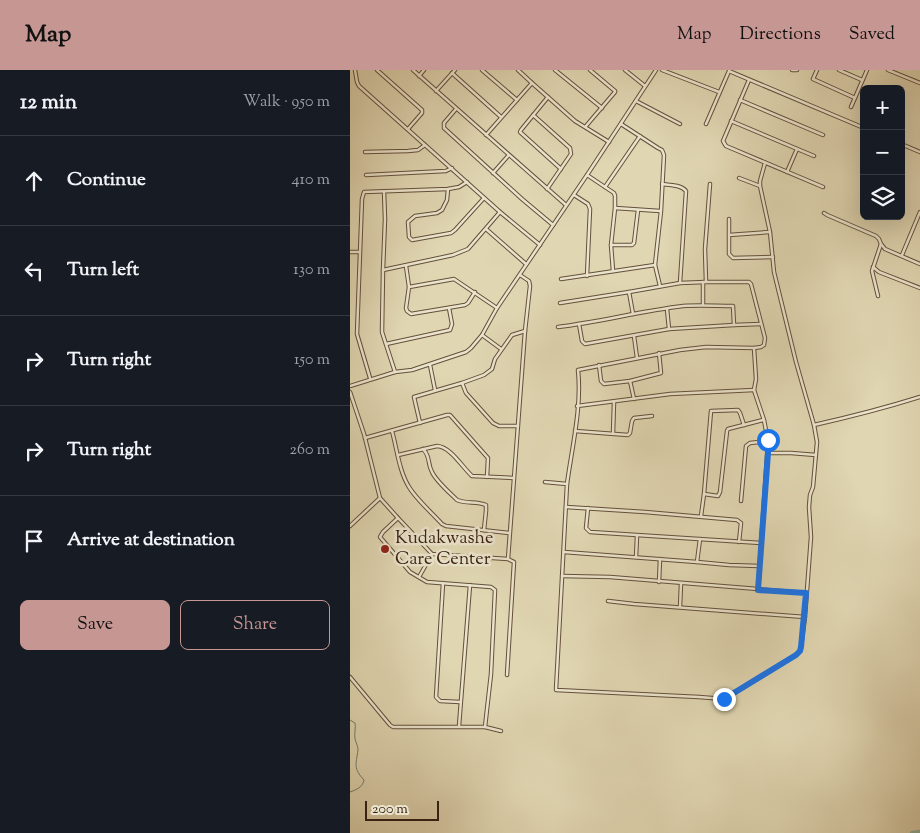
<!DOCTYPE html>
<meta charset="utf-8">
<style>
body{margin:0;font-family:"Sorts Mill Goudy",serif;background:#242831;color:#f1f3f6}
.controls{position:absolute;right:15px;top:15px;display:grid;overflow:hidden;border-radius:8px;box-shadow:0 5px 20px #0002}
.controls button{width:45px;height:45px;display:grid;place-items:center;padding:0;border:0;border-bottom:1px solid #363941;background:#171b24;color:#f1f3f6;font:25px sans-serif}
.scale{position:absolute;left:15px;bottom:12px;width:74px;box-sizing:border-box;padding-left:5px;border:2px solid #3b2313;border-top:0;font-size:14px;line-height:18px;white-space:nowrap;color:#3b2313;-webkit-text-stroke:4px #ebe4cd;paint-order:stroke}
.stop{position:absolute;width:15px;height:15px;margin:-11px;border:4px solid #1a73e8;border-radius:50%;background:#fff}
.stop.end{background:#1a73e8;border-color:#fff;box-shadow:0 1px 5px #0008}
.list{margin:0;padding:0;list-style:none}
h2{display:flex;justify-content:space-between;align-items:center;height:65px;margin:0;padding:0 20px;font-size:21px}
h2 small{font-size:16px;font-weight:400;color:#9ea1a6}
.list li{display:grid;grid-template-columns:32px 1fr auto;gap:15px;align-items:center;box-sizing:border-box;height:90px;padding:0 20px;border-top:1px solid #363941}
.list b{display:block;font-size:19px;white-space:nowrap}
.list em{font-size:16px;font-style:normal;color:#9ea1a6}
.actions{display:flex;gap:10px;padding:15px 20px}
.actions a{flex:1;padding:11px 0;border:1px solid #c59692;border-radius:8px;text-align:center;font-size:18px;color:#c59692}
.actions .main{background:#c59692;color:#111}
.icon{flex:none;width:28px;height:28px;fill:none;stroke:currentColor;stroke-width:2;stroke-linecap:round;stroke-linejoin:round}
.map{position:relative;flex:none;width:570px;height:763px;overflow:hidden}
header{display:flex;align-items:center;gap:30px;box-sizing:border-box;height:70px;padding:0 25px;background:#c59692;color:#111}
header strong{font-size:24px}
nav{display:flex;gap:28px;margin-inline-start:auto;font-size:18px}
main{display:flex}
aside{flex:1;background:#171b24}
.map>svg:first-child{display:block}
</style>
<header>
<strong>Map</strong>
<nav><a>Map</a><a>Directions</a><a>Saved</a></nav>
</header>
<main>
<aside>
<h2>12 min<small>Walk · 950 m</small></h2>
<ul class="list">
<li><svg class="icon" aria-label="ahead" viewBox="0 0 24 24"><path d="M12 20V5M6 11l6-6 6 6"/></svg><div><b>Continue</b></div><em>410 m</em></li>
<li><svg class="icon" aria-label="left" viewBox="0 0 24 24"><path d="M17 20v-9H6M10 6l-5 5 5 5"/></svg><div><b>Turn left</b></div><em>130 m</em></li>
<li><svg class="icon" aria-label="right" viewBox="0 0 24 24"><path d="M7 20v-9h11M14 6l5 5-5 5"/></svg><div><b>Turn right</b></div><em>150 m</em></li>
<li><svg class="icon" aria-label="right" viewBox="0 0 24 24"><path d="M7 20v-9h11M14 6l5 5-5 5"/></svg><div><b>Turn right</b></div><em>260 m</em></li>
<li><svg class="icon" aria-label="arrive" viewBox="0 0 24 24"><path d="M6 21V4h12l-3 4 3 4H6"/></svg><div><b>Arrive at destination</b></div></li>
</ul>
<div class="actions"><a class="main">Save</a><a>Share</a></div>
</aside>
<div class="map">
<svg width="570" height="763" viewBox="0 0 570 763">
<rect width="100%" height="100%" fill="#e0d6b2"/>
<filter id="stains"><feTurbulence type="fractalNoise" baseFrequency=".004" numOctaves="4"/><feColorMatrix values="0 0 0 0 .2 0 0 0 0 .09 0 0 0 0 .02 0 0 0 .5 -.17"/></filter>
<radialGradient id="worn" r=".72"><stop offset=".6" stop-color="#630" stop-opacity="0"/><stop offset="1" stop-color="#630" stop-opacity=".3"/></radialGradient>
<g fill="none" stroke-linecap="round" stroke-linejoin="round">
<path stroke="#707d6e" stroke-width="1" d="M0 650 5 653C6 658 4 663 5 669 6 673 8 676 8 680 6 695 3 698 14 710 13 717 6 720 0 722"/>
<path stroke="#94b9aa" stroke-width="4.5" d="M562 763 570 762"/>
<defs>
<g id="street">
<path d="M5 0 7 12 9 16 150 142 190 175"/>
<path d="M27 0 72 40V43L58 59"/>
<path d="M63 0 216 135"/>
<path d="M132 0 167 30"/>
<path d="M168 0 182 13 225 51 259 72"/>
<path d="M205 0 252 38"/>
<path d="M275 0 295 16"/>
<path d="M312 0 369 22"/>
<path d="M442 0H447"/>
<path d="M467 0 463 9 505 28"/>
<path d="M489 0 512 10"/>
<path d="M538 0 570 13"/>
<path d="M102 3 151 47"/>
<path d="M69 6 74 0"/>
<path d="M399 10 373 71 376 76 473 117"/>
<path d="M86 21 105 0"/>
<path d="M198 27 171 60 170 62 211 99"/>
<path d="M390 30 473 65"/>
<path d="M286 31 330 54"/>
<path d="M501 37 517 0"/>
<path d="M106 39 94 53V58L172 129 203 155"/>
<path d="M183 45 220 78 221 84 197 119"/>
<path d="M381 51 464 86"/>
<path d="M271 54 308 78 312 80 314 85 311 141 305 195 310 216"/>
<path d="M356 54 379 1 514 58"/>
<path d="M236 56 265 22V21L240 0"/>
<path d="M136 65 182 13"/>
<path d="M551 74 570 82"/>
<path d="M15 82 58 81 68 80 75 75"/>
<path d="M437 102 447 79"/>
<path d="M143 103 158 86"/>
<path d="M16 105 96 101 102 98"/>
<path d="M237 105 264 123 265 126V138"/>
<path d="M389 108 410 116"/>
<path d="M312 114C321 115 331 115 336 121L330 213"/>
<path d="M255 117 290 66"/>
<path d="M98 119 97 130 92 140 87 143 65 146 58 152 59 167 62 170 101 163 105 160 134 128"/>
<path d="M34 121 35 149 33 200 32 262 45 302"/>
<path d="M224 125 238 134 240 139 237 206"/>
<path d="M474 143 477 145 526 166 529 169 531 174 535 179 570 194"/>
<path d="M379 149V184L383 188 423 187"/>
<path d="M136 159 176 194"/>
<path d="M379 165 420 162"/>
<path d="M261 175H282L284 173 288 140"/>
<path d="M0 182H9"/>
<path d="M552 185 570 142"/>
<path d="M56 196 59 217 56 238 57 241 61 244 115 235 118 233 125 222"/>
<path d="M523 197 529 202 570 218"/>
<path d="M33 200 103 185 118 179 150 142"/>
<path d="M263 201 261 175 265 138 310 141"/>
<path d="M211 209 305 195"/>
<path d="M353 212V235"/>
<path d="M356 212 355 179 360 114"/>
<path d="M59 217 104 209 147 238"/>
<path d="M528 226 522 201 531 174"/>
<path d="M210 233 279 222"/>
<path d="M317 239 319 259"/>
<path d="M229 254 232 271 235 274 319 259 384 255 411 254"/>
<path d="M208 257C250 252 291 241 333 236 350 235 366 236 383 236L384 255"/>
<path d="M132 265 151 279"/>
<path d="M284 266 287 288"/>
<path d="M36 274 100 260 102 254 99 238"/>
<path d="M404 278 406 309 404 320 414 350 418 371 408 519"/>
<path d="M80 295 85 320"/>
<path d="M249 295 251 311 254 314 280 311 311 303 309 283"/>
<path d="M20 308 7 264 12 129 14 122 98 119 109 117 117 112"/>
<path d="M280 311 284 329"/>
<path d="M112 313 116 323 143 353 149 356H168"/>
<path d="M0 316 45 302 62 300 116 282 121 278 132 265 147 238 237 105 306 0"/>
<path d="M0 322 14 364 30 428 48 448 82 484 158 489 164 492 157 605"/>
<path d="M227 336 320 324 404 320"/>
<path d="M70 353 64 327 112 313 134 305 142 299 145 289 162 265 175 261"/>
<path d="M464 355C500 347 535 338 570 327"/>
<path d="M42 361C47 379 49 401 59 417 66 429 82 443 92 454L96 456 159 463"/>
<path d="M225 361 278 365 280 363 282 351 284 348 302 346"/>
<path d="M263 364 264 332"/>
<path d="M15 368 97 345H100L138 388 137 407"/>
<path d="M73 379C81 387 77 393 82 402 86 411 100 423 107 430 116 434 127 431 136 435V441L134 460"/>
<path d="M418 383H441L466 385"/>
<path d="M48 385 87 376C101 377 112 397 122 406L164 408"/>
<path d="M195 412 217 414 206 620 349 627 374 629 446 585 450 581 451 577 455 547 461 467 459 437 460 425 463 417 467 372 464 355 446 292 424 202 420 162 410 116V111L415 93"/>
<path d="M217 414C222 377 232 337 228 300L330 280 356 277 404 278 411 277 414 275 415 268 401 214 399 212H356L330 213 279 222 283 244"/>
<path d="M354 424 368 426 370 422 377 361 378 359 413 350"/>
<path d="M391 431 396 376 400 373 418 371"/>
<path d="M216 437 295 442 387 450 391 453 389 472"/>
<path d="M238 438 236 458 240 462 411 473"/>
<path d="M351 446 354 424 361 341 388 340 390 343 394 355"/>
<path d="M48 448 33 462 30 467 60 502 77 512 141 517 145 520 141 604 135 657 151 661"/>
<path d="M0 456 30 428"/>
<path d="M214 482 347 492 379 495 409 496"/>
<path d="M286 487 287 466"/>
<path d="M158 489 175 261 180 216 179 211 170 205"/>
<path d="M347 492 350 469"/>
<path d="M212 506 260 507 456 523"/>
<path d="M69 507 82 484"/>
<path d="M309 512 310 489"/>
<path d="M93 513 86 627 90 631 110 632"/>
<path d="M258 531 284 534 455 547"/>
<path d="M330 537 331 514"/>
<path d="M0 607 40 655 43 657H135"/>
<path d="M109 656 120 515"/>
</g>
</defs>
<use href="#street" stroke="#64503b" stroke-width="4.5"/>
<use href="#street" stroke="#ebe4cd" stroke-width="2.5"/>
</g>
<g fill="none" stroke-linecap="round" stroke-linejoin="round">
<path stroke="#1a73e8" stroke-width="6" d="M374 629 446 585 450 581 451 577 456 523 408 520 418 383V370"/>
</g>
<circle fill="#8f2418" stroke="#ebe4cd" stroke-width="2" cx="35" cy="479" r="5"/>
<g text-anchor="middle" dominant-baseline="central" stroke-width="5" stroke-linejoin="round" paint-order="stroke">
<g font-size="18" fill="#3b2313" stroke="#ebe4cd" text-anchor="start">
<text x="45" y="469">Kudakwashe<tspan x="45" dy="21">Care Center</tspan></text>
</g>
</g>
<rect width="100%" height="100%" filter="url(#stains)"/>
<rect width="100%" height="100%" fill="url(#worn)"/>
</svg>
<div class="controls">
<button>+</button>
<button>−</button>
<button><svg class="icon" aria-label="layers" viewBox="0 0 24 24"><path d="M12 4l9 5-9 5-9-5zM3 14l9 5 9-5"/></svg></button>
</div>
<div class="scale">200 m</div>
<div class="stop" style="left:418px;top:370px"></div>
<div class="stop end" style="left:374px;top:629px"></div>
</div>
</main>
